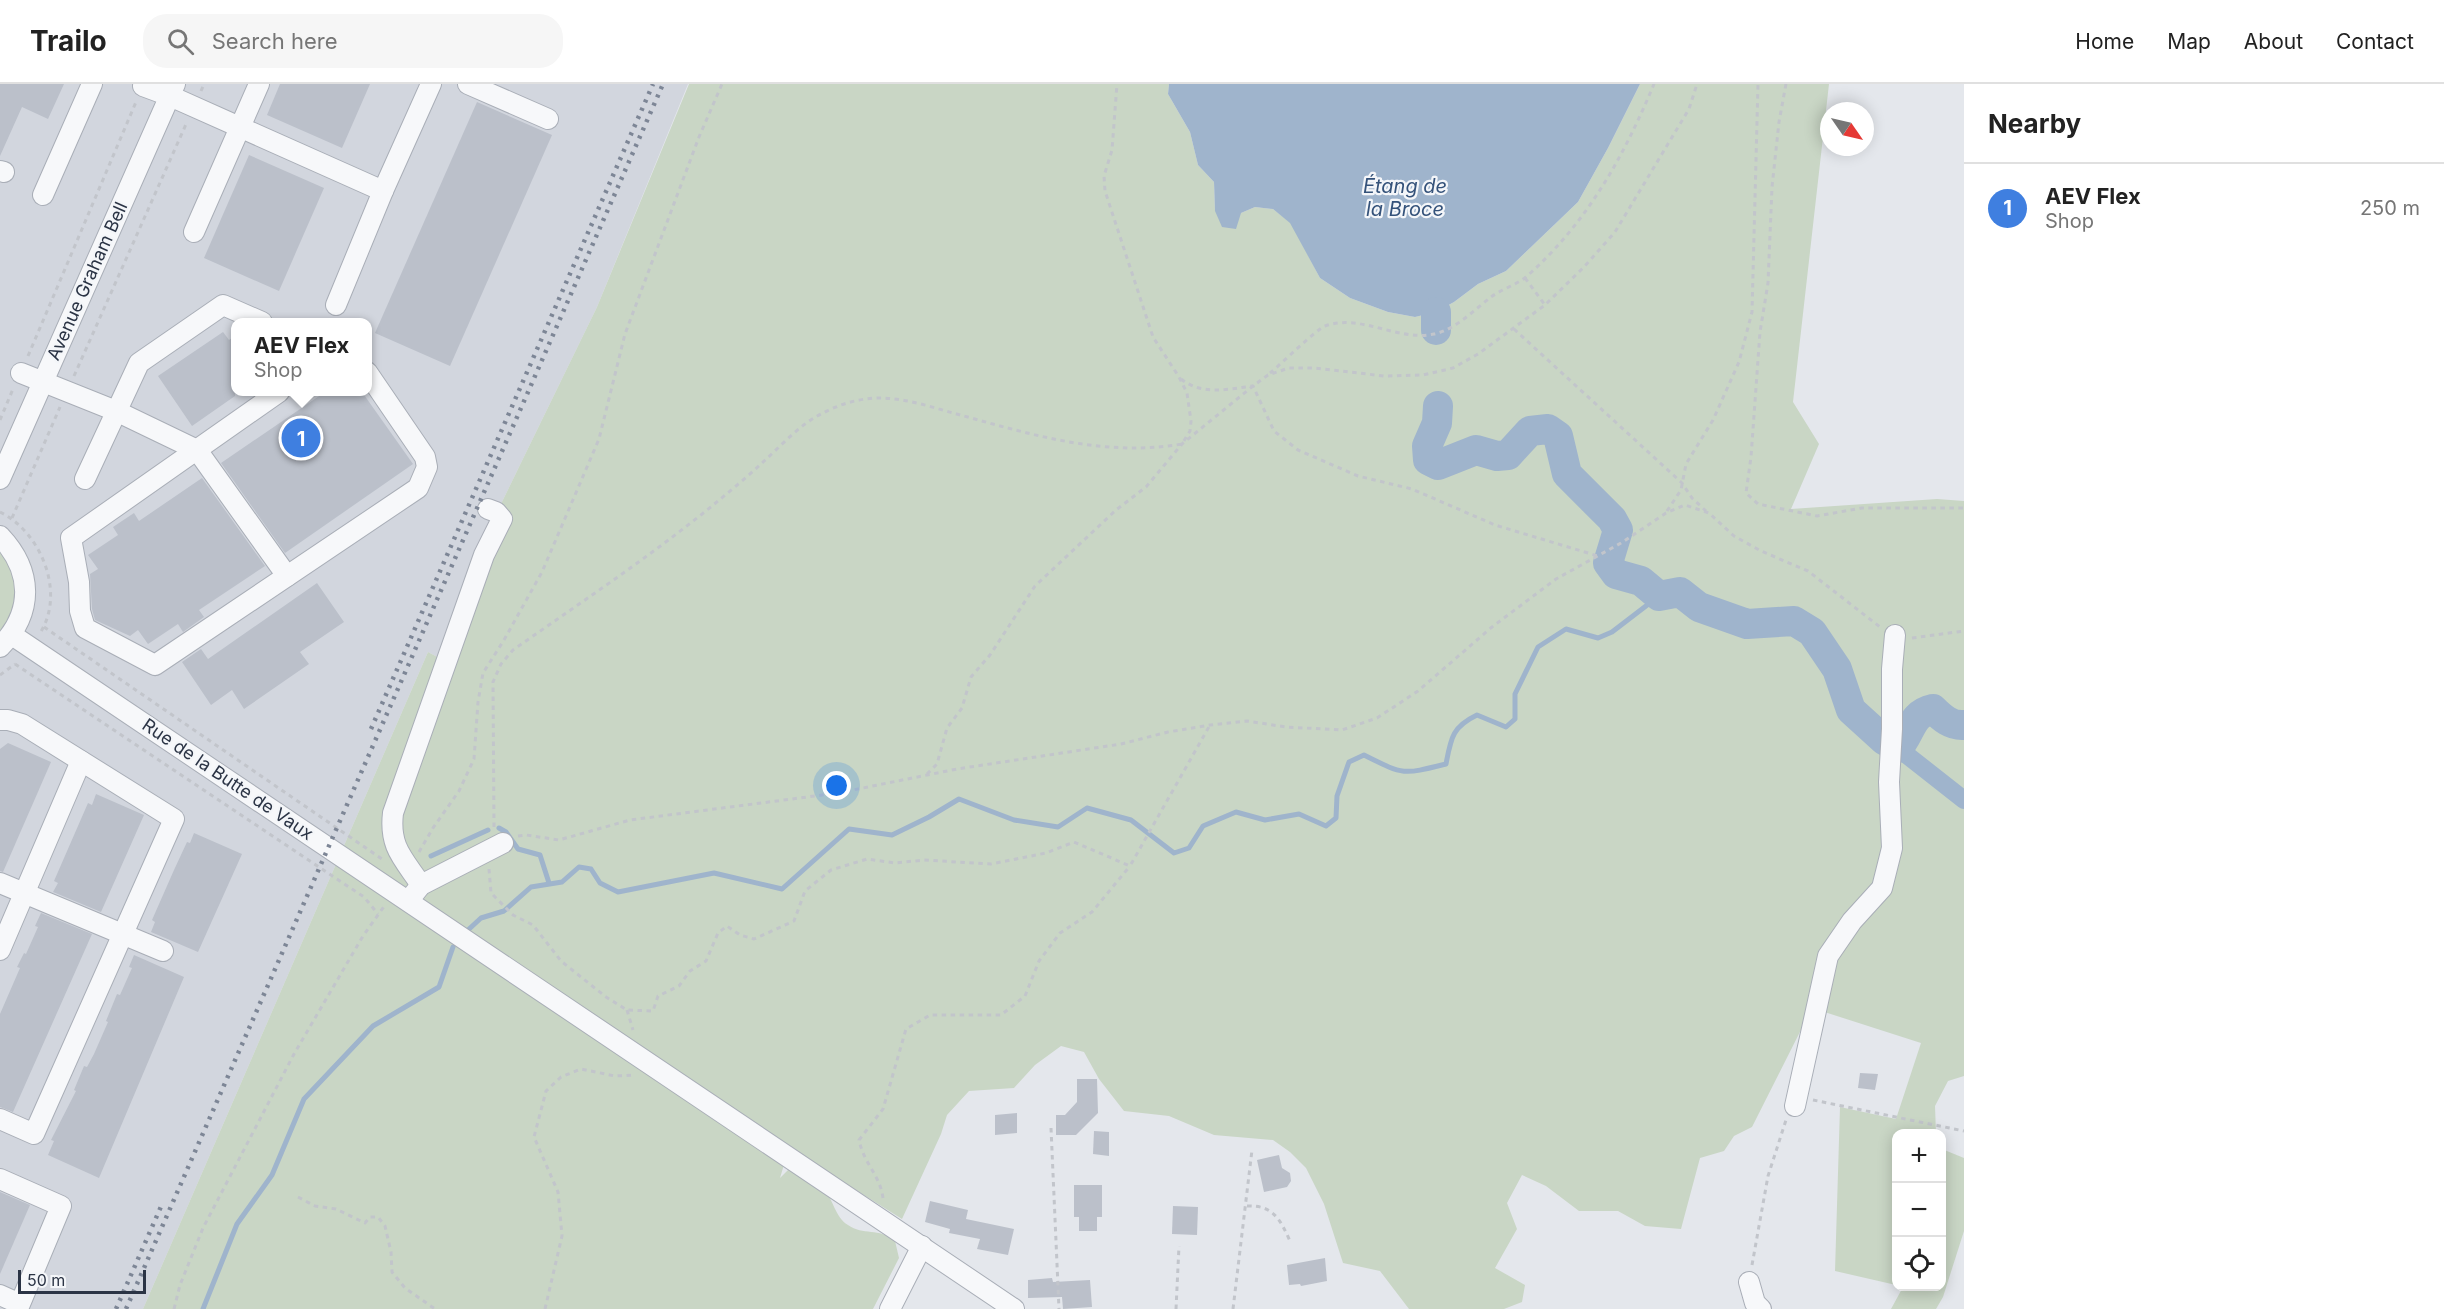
<!DOCTYPE html>
<meta charset="utf-8">
<style>
body{margin:0;font-family:Inter,sans-serif;background:#f6f6f6;color:#222}
.controls{position:absolute;right:18px;bottom:18px;display:grid;overflow:hidden;border-radius:12px;box-shadow:0 3px 15px #0003}
.controls button{width:54px;height:54px;display:grid;place-items:center;padding:0;border:0;border-bottom:2px solid #e0e0e0;background:#fff;color:#222;font:30px sans-serif}
.compass{position:absolute;left:1820px;top:18px;width:54px;height:54px;border-radius:50%;background:#fff;box-shadow:0 3px 15px #0003;rotate:124deg}
.scale{position:absolute;left:18px;bottom:15px;width:128px;box-sizing:border-box;padding-left:6px;border:3px solid #2b3445;border-top:0;font-size:16px;line-height:21px;white-space:nowrap;color:#2b3445;-webkit-text-stroke:4px #f4f6f9;paint-order:stroke}
.you{position:absolute;left:837px;top:702px;width:21px;height:21px;margin:-15px;border:4px solid #fff;border-radius:50%;background:#1a73e8;box-shadow:0 0 0 9px #1a73e833}
.badge{display:grid;place-items:center;width:39px;height:39px;border-radius:50%;background:#d1495b;color:#fff;font-size:20px;font-weight:700}
.pin{position:absolute;translate:-50% -50%;border:3px solid #fff;box-shadow:0 2px 6px #0006}
.popup{position:absolute;left:231px;top:234px;width:141px;height:78px;box-sizing:border-box;display:grid;place-content:center;border-radius:12px;background:#fff;filter:drop-shadow(0 2px 4px #0005);font-size:20px;white-space:nowrap;color:#767676}
.popup b{font-size:22px;color:#222}
.popup::after{content:'';position:absolute;left:50%;top:100%;margin-left:-12px;border:12px solid transparent;border-top-color:#fff}
.list{margin:0;padding:0;list-style:none}
h2{display:flex;justify-content:space-between;align-items:center;height:78px;margin:0;padding:0 24px;font-size:26px}
h2 small{font-size:20px;font-weight:400;color:#767676}
.list li{display:grid;grid-template-columns:39px 1fr auto;gap:18px;align-items:center;box-sizing:border-box;height:90px;padding:0 24px;border-top:2px solid #e0e0e0}
.list b{display:block;font-size:22px;white-space:nowrap}
.list p{margin:0;font-size:20px;white-space:nowrap;color:#767676}
.list em{font-size:20px;font-style:normal;color:#767676}
.icon{flex:none;width:33px;height:33px;fill:none;stroke:currentColor;stroke-width:2;stroke-linecap:round;stroke-linejoin:round}
.map{position:relative;flex:none;width:1964px;height:1225px;overflow:hidden}
header{display:flex;align-items:center;gap:36px;box-sizing:border-box;height:84px;padding:0 30px;background:#fff;border-bottom:2px solid #e0e0e0}
header strong{font-size:28px}
nav{display:flex;gap:33px;margin-inline-start:auto;font-size:21px}
.search{width:420px;height:54px;background:#f6f6f6;display:flex;align-items:center;gap:15px;box-sizing:border-box;padding:0 21px;border-radius:24px;color:#767676;font-size:22px}
main{display:flex}
aside{flex:1;background:#fff}
.map>svg:first-child{display:block}
</style>
<header>
<strong>Trailo</strong>
<div class="search"><svg class="icon" aria-label="search" viewBox="0 0 24 24"><circle cx="10" cy="10" r="6"/><path d="M15 15l6 6"/></svg>Search here</div>
<nav><a>Home</a><a>Map</a><a>About</a><a>Contact</a></nav>
</header>
<main>
<div class="map">
<svg width="1964" height="1225" viewBox="0 0 1964 1225">
<rect width="100%" height="100%" fill="#e4e7ec"/>
<path fill="#d2d6de" fill-rule="evenodd" d="M0 0H688L597 223 480 463 441 575 428 568 143 1225H0ZM235 238H367V308H235Z"/>
<g fill="#c9d6c5">
<path d="M689 0H1169L1168 10 1190 48 1198 81 1214 98 1215 127 1241 129 1255 123 1273 125 1291 139 1320 194 1350 214 1388 228 1415 233 1436 228 1454 218 1478 200 1506 187 1578 118 1608 64 1640 0H1829L1793 318 1819 360 1791 425 1937 415 1964 417V992L1948 997 1935 1022 1936 1049 1896 1050V1201L1835 1187 1840 1023 1896 1035 1921 959 1812 924 1752 1043 1734 1052 1724 1067 1700 1074 1681 1145 1645 1142 1618 1127H1579L1546 1102 1522 1091 1507 1119 1517 1145 1495 1184 1525 1201 1522 1218 1504 1225H1409L1380 1187 1343 1179 1324 1120 1306 1084 1290 1068 1273 1056 1214 1051 1169 1032 1124 1027 1099 995 1084 968 1061 962 1035 981 1014 1004 969 1007 947 1031 941 1050 902 1135 789 1064 780 1094 791 1083C801 1090 816 1097 825 1107 834 1117 835 1133 848 1141 863 1152 879 1143 895 1157L899 1174 873 1225H143L428 568 441 575 480 463 597 223Z"/>
<path d="M0 468C23 499 19 519 0 551Z"/>
<path d="M1942 1065 1964 1074V1147L1943 1213 1936 1225H1891L1903 1203H1901L1942 1202Z"/>
</g>
<path fill="#9fb4cc" d="M1169 0H1640L1608 64 1578 118 1506 187 1478 200 1454 218 1436 228 1415 233 1388 228 1350 214 1320 194 1290 139 1273 125 1255 123 1241 129 1236 145 1222 143 1215 127 1214 98 1198 81 1190 48 1168 10Z"/>
<g fill="none" stroke-linecap="round" stroke-linejoin="round">
<g stroke="#9fb4cc" stroke-width="5">
<path d="M499 744 506 748 518 765 540 771 549 799"/>
<path d="M431 772 488 746"/>
<path d="M468 846 481 834 504 827 531 803 562 798 579 783 591 785 600 799 618 808 714 789 782 805 849 745 892 751 929 733 959 715 1014 736 1058 743 1087 724 1131 736 1174 769 1189 764 1203 742 1236 728 1265 736 1299 730 1326 742 1336 734 1337 712 1349 678 1364 671C1404 691 1402 691 1446 680 1451 654 1452 643 1477 631L1506 643 1515 635V610L1538 563 1566 545 1598 554 1612 548 1659 512"/>
<path d="M203 1225 237 1140 272 1091 304 1015 373 942 439 903 453 863"/>
</g>
<path stroke="#9fb4cc" stroke-width="18" d="M1898 664 1964 716"/>
<g stroke="#9fb4cc" stroke-width="30">
<path d="M1436 228V246"/>
<path d="M1438 322 1437 339 1427 362 1428 376 1438 381 1476 366 1497 372 1508 371 1530 347 1548 345 1558 352 1567 390 1612 435 1618 446 1608 479 1616 490 1641 497 1659 512 1680 508 1699 523 1747 540 1794 537 1812 548 1837 585 1851 626 1884 656 1898 664C1912 649 1910 630 1933 625 1942 634 1951 642 1964 641"/>
</g>
</g>
<g fill="#bbc0ca">
<path d="M0 0H64L48 35 22 23 0 72Z"/>
<path d="M280 0H370L342 64 267 31Z"/>
<path d="M477 18 552 51 450 282 375 249Z"/>
<path d="M249 71 324 104 279 207 204 174Z"/>
<path d="M223 248 229 256 235 252V312L192 342 158 292Z"/>
<path d="M325 308H362L413 380 285 469 221 379Z"/>
<path d="M202 394 265 482 199 526 204 533 183 548 178 540 148 560 138 546 130 552 95 536 92 525 90 490 98 485 88 471 118 451 113 443 134 429 139 437Z"/>
<path d="M317 499 344 538 300 568 309 580 244 625 232 606 211 621 182 578 201 565 208 575Z"/>
<path d="M8 659 51 678 3 788 0 787V665Z"/>
<path d="M96 710 144 731 101 828 53 808 58 799 54 797 88 719 92 721Z"/>
<path d="M194 749 242 770 198 868 151 848 155 838 152 836 174 786 187 758 190 759Z"/>
<path d="M41 829 92 850 13 1028 0 1023V930L20 884 17 883 24 869 26 870 38 843 35 842Z"/>
<path d="M134 871 184 893 99 1094 48 1071 54 1057 51 1056 76 1007 74 1006 84 982 87 983 94 970 108 938 106 937 117 910 120 911 132 884 129 883Z"/>
<path d="M1860 989 1878 990 1875 1006 1858 1004Z"/>
<path d="M1077 995H1097L1098 1029 1076 1051H1056V1031H1065L1077 1018Z"/>
<path d="M1017 1029V1049L995 1051V1031Z"/>
<path d="M1094 1047 1109 1048V1072L1093 1070Z"/>
<path d="M1279 1071 1282 1084 1290 1089 1291 1097 1287 1103 1264 1108 1257 1076Z"/>
<path d="M1074 1101H1102V1133H1097V1147H1079V1133H1074Z"/>
<path d="M0 1108 30 1121 0 1190Z"/>
<path d="M930 1117 968 1126 966 1135 1014 1145 1008 1171 977 1165 980 1155 949 1149 950 1145 925 1138Z"/>
<path d="M1173 1122 1198 1123 1197 1151 1172 1150Z"/>
<path d="M1325 1174 1327 1197 1301 1202 1300 1200 1289 1201 1287 1181Z"/>
<path d="M1052 1194 1053 1198 1090 1196 1092 1223 1063 1225 1062 1213 1028 1214V1196Z"/>
</g>
<g fill="none" stroke-linecap="round" stroke-linejoin="round">
<defs>
<g id="minor">
<path d="M468 0 548 35"/>
<path d="M143 2 170 12 383 107 431 0"/>
<path d="M0 87 4 88"/>
<path d="M43 111 92 0"/>
<path d="M194 148 259 0"/>
<path d="M336 221 383 107"/>
<path d="M21 289 116 327 197 366 287 492"/>
<path d="M279 308 71 454 79 498 80 527 85 544 155 581 418 404 427 383 425 373 367 288"/>
<path d="M0 395 175 0"/>
<path d="M85 395 139 279 223 221 262 238"/>
<path d="M0 452C33 487 34 528 0 563"/>
<path d="M12 551 1014 1225"/>
<path d="M0 636H8L22 640 174 735 34 1050 0 1035"/>
<path d="M0 799 163 867"/>
<path d="M421 801C403 774 389 763 393 729L484 471 502 435 496 428 488 425"/>
<path d="M413 811 421 801 503 759"/>
<path d="M0 866 81 677"/>
<path d="M1795 1022 1828 872 1852 837 1882 804 1892 764 1889 698 1892 645V585L1895 551"/>
<path d="M0 1095 61 1122 20 1220 0 1211"/>
<path d="M1749 1198 1755 1219 1761 1225"/>
<path d="M890 1225 922 1162"/>
</g>
</defs>
<use href="#minor" stroke="#a9aeb7" stroke-width="22"/>
<g stroke="#c2c5cb" stroke-width="3" stroke-dasharray="4.5 4.5" stroke-linecap="butt">
<path d="M1786 0 1779 38 1772 103 1768 199 1760 248 1751 373 1746 409 1758 420 1817 432 1862 424H1964"/>
<path d="M201 7 204 0"/>
<path d="M1525 194 1545 221"/>
<path d="M1514 245 1682 399 1692 414 1706 427"/>
<path d="M28 272 136 18"/>
<path d="M1270 289C1280 281 1318 244 1325 242 1361 229 1398 258 1434 250 1455 246 1474 226 1491 213 1502 205 1516 201 1526 193 1587 139 1623 74 1654 0"/>
<path d="M74 292 187 38"/>
<path d="M1181 295C1203 312 1227 305 1253 302L1274 347 1298 366 1358 392 1412 405 1495 441 1598 472"/>
<path d="M0 336 13 305"/>
<path d="M1667 427 1681 406 1686 380 1713 336 1739 278 1752 228 1758 0"/>
<path d="M0 428C41 448 66 509 40 549"/>
<path d="M12 434 60 323"/>
<path d="M44 543 382 775"/>
<path d="M1912 554 1964 547"/>
<path d="M15 580 364 813 378 830"/>
<path d="M0 591 15 580"/>
<path d="M927 690 937 680 947 644 962 624 971 593 990 571 1035 502 1116 426 1146 403 1182 360 1253 302 1268 291 1289 284H1315L1384 292 1423 291 1453 284 1478 270 1545 221 1584 183 1615 148 1689 25 1697 0"/>
<path d="M494 743 493 598 501 580 513 566C580 519 648 474 712 422 729 408 747 393 763 378 782 361 800 340 823 329 840 320 860 314 880 314 908 314 937 325 964 332 1036 352 1107 373 1182 360L1190 347 1191 337 1187 309 1179 293 1153 253 1105 107 1104 92 1112 66 1117 0"/>
<path d="M518 752 526 751 559 756 630 736 838 709 957 685 1121 660 1168 648 1210 641 1247 637 1286 643 1342 646 1377 634 1418 607 1492 543 1556 495 1621 459 1666 429 1685 421 1709 429 1734 452 1761 467 1808 487 1880 543"/>
<path d="M419 768 433 744 459 707 474 675 478 618 483 589 504 556 542 488 599 355 625 250 699 53 722 0"/>
<path d="M489 785 491 809 513 831 533 841 561 877 606 913 627 926 653 927 658 912 679 902 690 887 706 877 718 849 727 842 740 851 754 855 794 837 805 807 831 786 867 775 895 779 924 776 991 780 1046 769 1074 758 1130 782 1210 641"/>
<path d="M627 926 633 946"/>
<path d="M1813 1016 1964 1047"/>
<path d="M1051 1044 1059 1225"/>
<path d="M298 1113 315 1122 336 1125 365 1139 370 1133H378L385 1142 391 1168 392 1188 405 1204 435 1225"/>
<path d="M883 1114C880 1091 864 1080 859 1056L883 1025 906 945 930 931H1001L1025 912 1039 877 1060 849 1092 828 1130 782"/>
<path d="M1247 1122C1273 1121 1280 1135 1290 1157"/>
<path d="M1752 1181 1768 1092 1786 1036"/>
<path d="M174 1225 180 1201 203 1144 294 970 363 852 385 821"/>
<path d="M545 1225 562 1152 558 1108 534 1053 546 1007 561 993 581 985 615 992 634 991"/>
<path d="M1176 1225 1179 1162"/>
<path d="M1233 1225 1252 1066"/>
</g>
<use href="#minor" stroke="#f7f8fa" stroke-width="20"/>
<g stroke="#7d8696" stroke-width="4.5" stroke-dasharray="3 6" stroke-linecap="butt">
<path d="M371 645 653 0"/>
<path d="M116 1225 163 1118"/>
<path d="M126 1225 663 0"/>
</g>
</g>
<g text-anchor="middle" dominant-baseline="central" stroke-width="4.5" stroke-linejoin="round" paint-order="stroke">
<g font-size="18" fill="#2b3445" stroke="#f4f6f9">
<text transform="translate(87 197) rotate(-66)">Avenue Graham Bell</text>
<text transform="translate(228 695) rotate(34)">Rue de la Butte de Vaux</text>
</g>
<g font-size="20" font-style="italic" fill="#34527a" stroke="#f4f6f9">
<text x="1405" y="102">Étang de<tspan x="1405" dy="23">la Broce</tspan></text>
</g>
</g>
</svg>
<div class="controls">
<button>+</button>
<button>−</button>
<button><svg class="icon" aria-label="locate" viewBox="0 0 24 24"><circle cx="12" cy="12" r="6"/><path d="M12 2v4M12 18v4M2 12h4M18 12h4"/></svg></button>
</div>
<svg class="compass" viewBox="-18 -18 36 36"><path d="M0-13l5 13h-10z" fill="#e53935"/><path d="M0 13l5-13h-10z" fill="#767676"/></svg>
<div class="scale">50 m</div>
<div class="you"></div>
<div class="pin badge" style="left:301px;top:354px;background:#3f7fe0">1</div>
<div class="popup"><b>AEV Flex</b>Shop</div>
</div>
<aside>
<h2>Nearby<small></small></h2>
<ul class="list">
<li><span class="badge" style="background:#3f7fe0">1</span><div><b>AEV Flex</b><p>Shop</p></div><em>250 m</em></li>
</ul>
</aside>
</main>
